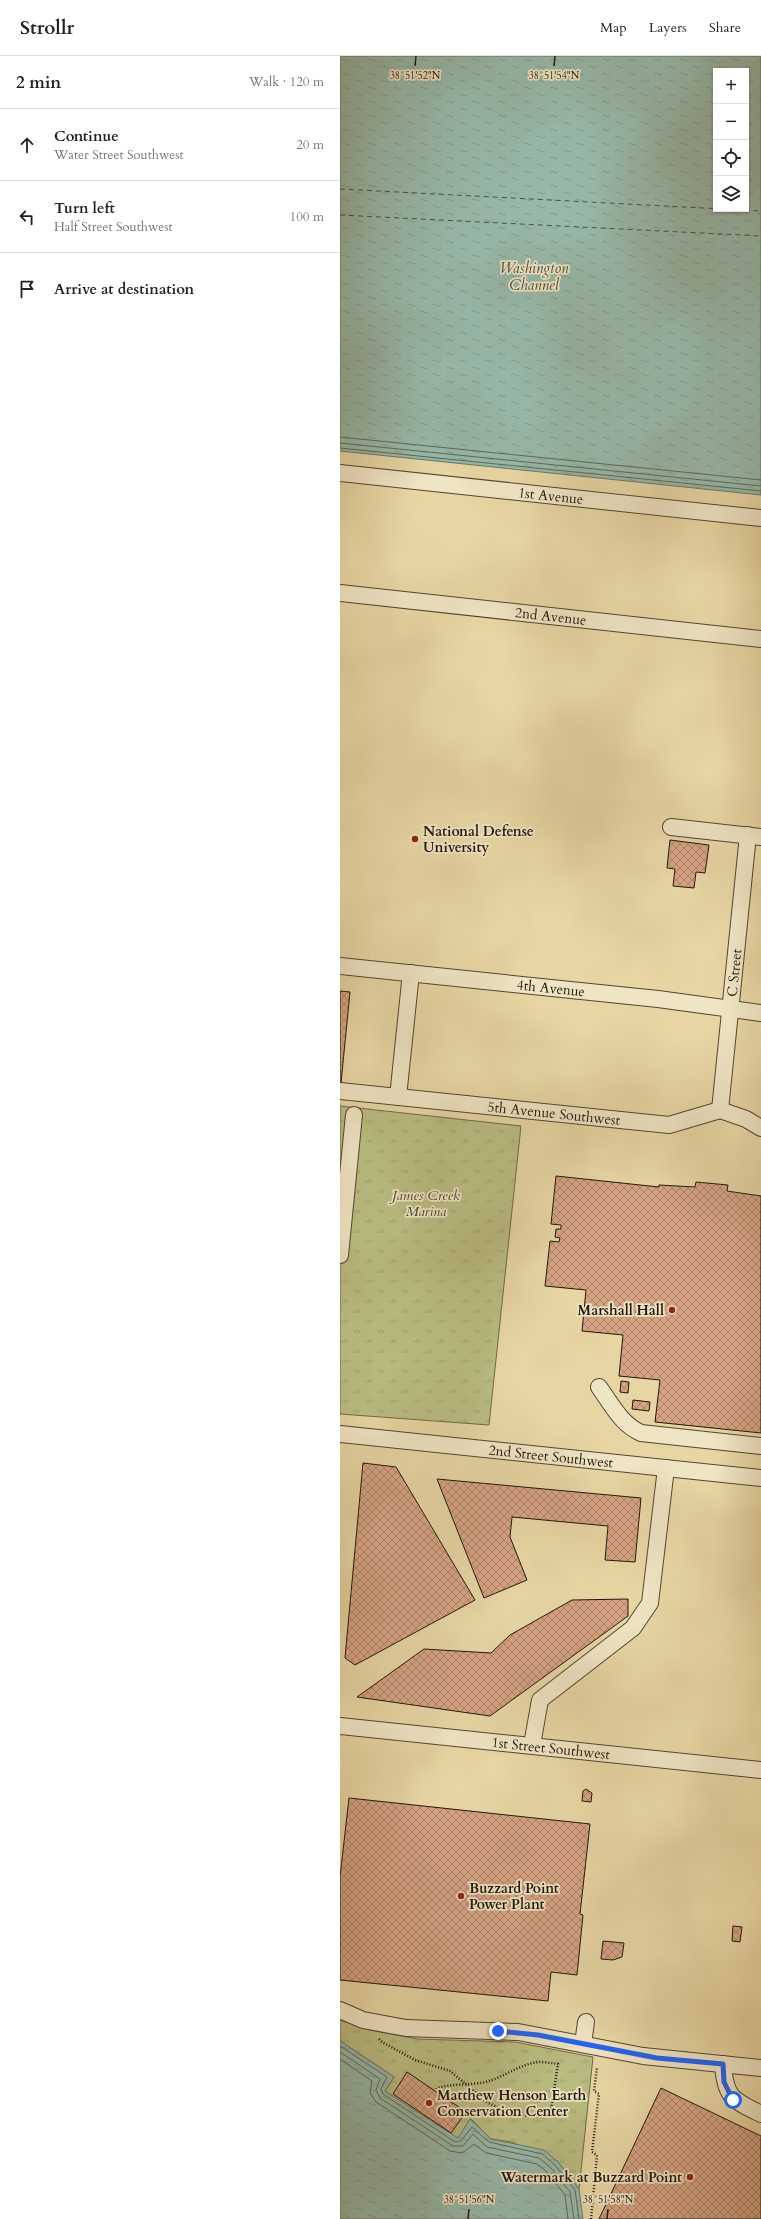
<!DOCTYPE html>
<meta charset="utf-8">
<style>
body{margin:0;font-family:Cardo,serif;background:#f2f2f2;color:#222}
.controls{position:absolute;right:12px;top:12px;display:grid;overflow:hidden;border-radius:0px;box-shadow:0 1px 3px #0004}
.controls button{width:36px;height:36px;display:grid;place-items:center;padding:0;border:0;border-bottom:1px solid #e0e0e0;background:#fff;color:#222;font:20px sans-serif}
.stop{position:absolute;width:12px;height:12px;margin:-9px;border:3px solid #2563eb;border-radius:50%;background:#fff}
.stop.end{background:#2563eb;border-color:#fff;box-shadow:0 1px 4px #0008}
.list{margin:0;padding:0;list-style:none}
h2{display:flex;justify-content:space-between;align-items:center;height:52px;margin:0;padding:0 16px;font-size:17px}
h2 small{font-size:13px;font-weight:400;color:#767676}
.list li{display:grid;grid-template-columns:26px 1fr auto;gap:12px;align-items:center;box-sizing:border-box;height:72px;padding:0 16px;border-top:1px solid #e0e0e0}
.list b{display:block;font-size:15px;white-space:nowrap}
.list p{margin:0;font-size:13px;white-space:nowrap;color:#767676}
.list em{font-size:13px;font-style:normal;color:#767676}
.icon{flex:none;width:22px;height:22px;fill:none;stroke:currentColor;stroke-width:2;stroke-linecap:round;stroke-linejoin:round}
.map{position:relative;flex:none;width:421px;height:2163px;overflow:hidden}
header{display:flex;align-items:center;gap:24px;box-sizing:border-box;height:56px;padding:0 20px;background:#fff;border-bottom:1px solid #e0e0e0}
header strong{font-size:19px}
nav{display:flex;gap:22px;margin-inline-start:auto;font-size:14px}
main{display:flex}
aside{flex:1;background:#fff}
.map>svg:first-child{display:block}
</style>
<header>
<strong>Strollr</strong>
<nav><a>Map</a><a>Layers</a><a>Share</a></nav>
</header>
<main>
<aside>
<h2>2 min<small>Walk · 120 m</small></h2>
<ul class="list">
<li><svg class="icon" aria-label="ahead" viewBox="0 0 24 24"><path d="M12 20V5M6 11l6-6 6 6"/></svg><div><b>Continue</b><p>Water Street Southwest</p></div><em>20 m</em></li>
<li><svg class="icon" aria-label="left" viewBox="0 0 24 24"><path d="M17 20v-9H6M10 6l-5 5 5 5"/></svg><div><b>Turn left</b><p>Half Street Southwest</p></div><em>100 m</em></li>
<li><svg class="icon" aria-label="arrive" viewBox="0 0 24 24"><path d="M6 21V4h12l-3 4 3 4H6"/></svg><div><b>Arrive at destination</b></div></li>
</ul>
</aside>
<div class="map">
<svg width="421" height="2163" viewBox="0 0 421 2163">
<defs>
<pattern id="park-tufts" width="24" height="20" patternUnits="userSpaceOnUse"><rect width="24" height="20" fill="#babd82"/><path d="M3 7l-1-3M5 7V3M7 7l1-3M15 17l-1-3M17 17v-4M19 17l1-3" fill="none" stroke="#a0a26f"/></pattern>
<pattern id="water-ripples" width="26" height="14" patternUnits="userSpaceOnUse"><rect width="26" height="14" fill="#97b9aa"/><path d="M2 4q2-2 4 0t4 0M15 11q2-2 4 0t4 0" fill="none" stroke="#829e91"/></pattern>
<pattern id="building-cross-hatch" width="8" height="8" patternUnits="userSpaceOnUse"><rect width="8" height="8" fill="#d6a383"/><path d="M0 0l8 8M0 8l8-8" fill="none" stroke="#ad8469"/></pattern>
</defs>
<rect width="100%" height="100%" fill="#e7d6a4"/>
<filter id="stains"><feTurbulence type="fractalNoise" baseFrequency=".005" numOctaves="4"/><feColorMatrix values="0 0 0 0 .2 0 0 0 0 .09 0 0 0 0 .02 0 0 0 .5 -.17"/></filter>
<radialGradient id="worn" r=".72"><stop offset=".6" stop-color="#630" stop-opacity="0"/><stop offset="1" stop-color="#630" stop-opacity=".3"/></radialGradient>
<g fill="url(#park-tufts)" stroke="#6e6a46">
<path d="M0 1050 181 1070 149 1369 0 1358Z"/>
<path d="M0 1964 30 1974 78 1983 175 1986 253 2001 239 2133 217 2105 171 2086 151 2083 131 2063 118 2083 45 2035 54 2021 0 1985Z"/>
</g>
<g fill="url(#water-ripples)" stroke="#68786a" fill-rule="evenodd">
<path d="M0 0H421V439L0 395ZM376 15H406V153H376Z"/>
<path d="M0 1985 54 2021 45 2035 118 2082 130 2063 151 2083 204 2094 217 2105 239 2133 243 2163H0Z"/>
</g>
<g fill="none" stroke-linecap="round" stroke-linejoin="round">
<g stroke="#5c685a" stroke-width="1">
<path d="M0 381 421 424"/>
<path d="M0 387 421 430"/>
<path d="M0 392 421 435"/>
<path d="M0 1990 47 2021 41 2033 43 2038 115 2086 121 2085 132 2071 149 2086 202 2098 214 2108 235 2134 239 2163"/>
<path d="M0 1996 40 2023 36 2034 40 2042 113 2090H123L133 2078 147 2091 199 2102 211 2112 230 2136 234 2163"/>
<path d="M0 2003 32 2025 30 2037 36 2046 110 2095 122 2097 134 2088 146 2097 197 2108 207 2116 225 2139 228 2163"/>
</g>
<g stroke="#4a4f41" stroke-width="1" stroke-dasharray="5 4" stroke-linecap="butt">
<path d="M0 133 421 155"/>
<path d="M0 159 421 180"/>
</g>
</g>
<g fill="url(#building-cross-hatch)" stroke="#211609">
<path d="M330 784 369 789 365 817 356 816 354 832 333 830 335 813 327 812Z"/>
<path d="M0 935 10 936 1 1027H0Z"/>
<path d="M216 1120 319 1131V1129L355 1131 356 1126 388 1129 387 1135 421 1140V1377L315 1366 320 1324 279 1320 283 1279 242 1275 246 1234 205 1230 210 1185 219 1186 220 1182 215 1181 216 1173H221V1169L211 1168Z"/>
<path d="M281 1325 289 1326 288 1337 280 1336Z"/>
<path d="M293 1344 310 1346 309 1355 292 1353Z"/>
<path d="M23 1407 56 1411 135 1544 15 1609 5 1602Z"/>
<path d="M97 1423 301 1442 295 1506 265 1504 268 1470 172 1461 170 1481 187 1524 144 1542Z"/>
<path d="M288 1543V1560L150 1660 17 1641 84 1593 151 1597 170 1579 232 1544Z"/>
<path d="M246 1733 252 1737 251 1746 242 1745 243 1735Z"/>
<path d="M9 1742 250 1768 240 1858 243 1859 237 1919 211 1916 208 1945 0 1924V1821Z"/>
<path d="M393 1870 402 1871 400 1886 392 1885Z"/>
<path d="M263 1885 284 1887 282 1901 273 1904 261 1903Z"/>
<path d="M67 2016 126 2056 111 2077 53 2038Z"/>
<path d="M321 2032 421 2080V2163H259Z"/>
</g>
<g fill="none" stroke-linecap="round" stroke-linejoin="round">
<defs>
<g id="minor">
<path id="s1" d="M0 417 421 462"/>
<path id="s2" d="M0 537 421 583"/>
<path d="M331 771 421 781"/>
<path id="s3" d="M0 910 318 943 421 957"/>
<path id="s4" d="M0 1035 329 1069 380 1054 406 1063 421 1072"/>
<path d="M58 1041 71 917"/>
<path id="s5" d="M380 1054 408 779"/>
<path d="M0 1199 14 1059"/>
<path d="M259 1331C272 1349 281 1368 301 1377L421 1390"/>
<path id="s6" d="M0 1378 421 1422"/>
<path id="s7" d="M0 1670 421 1714"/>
<path d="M192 1689 200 1644 293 1572 310 1547 326 1412"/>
<path d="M0 1954 23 1964 66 1972 178 1976 303 2000 421 2012"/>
<path d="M243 1988 246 1966"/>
<path d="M383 2008C385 2042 393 2044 421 2058"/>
</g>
</defs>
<use href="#minor" stroke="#524630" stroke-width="18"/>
<g stroke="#211609" stroke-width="2.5" stroke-dasharray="1 2" stroke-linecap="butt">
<path d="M39 1983 42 1986 75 2004 110 2015 148 2047 177 2059 205 2061 211 2053 218 2008C212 2007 205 2006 199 2006 178 2008 161 2024 140 2027 125 2029 111 2028 97 2032L95 2035"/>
<path d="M251 2163 257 2099 252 2096 259 2038 254 2035 257 2012"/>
</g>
<use href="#minor" stroke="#efe4c4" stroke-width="16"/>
</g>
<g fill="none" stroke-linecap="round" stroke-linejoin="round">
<path stroke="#2563eb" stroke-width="5" d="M158 1975 198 1979 317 2002 383 2008 384 2026 393 2044"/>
</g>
<path fill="none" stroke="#211609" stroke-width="1.5" d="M75 10 76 0M214 10 215 0M128 2163 129 2153M267 2163 268 2153"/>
<g fill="#8f2418" stroke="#efe4c4" stroke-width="1.5">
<circle cx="75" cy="783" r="4"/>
<circle cx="332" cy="1254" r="4"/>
<circle cx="121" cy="1840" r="4"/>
<circle cx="89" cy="2047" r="4"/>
<circle cx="350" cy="2121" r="4"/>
</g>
<g text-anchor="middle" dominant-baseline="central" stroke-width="3.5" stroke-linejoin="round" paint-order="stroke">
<g font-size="14" fill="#211609" stroke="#efe4c4">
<text stroke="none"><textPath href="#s1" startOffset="212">1st Avenue</textPath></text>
<text stroke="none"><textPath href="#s2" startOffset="212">2nd Avenue</textPath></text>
<text stroke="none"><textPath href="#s5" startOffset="138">C Street</textPath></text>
<text stroke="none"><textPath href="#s3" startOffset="212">4th Avenue</textPath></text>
<text stroke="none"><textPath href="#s4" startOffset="215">5th Avenue Southwest</textPath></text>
<text stroke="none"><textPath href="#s6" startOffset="212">2nd Street Southwest</textPath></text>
<text stroke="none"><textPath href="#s7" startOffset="212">1st Street Southwest</textPath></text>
</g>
<g font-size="14" font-weight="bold" fill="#211609" stroke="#efe4c4" text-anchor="start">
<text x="83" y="775">National Defense<tspan x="83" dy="16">University</tspan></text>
<text x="324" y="1254" text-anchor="end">Marshall Hall</text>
<text x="129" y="1832">Buzzard Point<tspan x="129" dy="16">Power Plant</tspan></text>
<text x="97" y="2039">Matthew Henson Earth<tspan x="97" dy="16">Conservation Center</tspan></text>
<text x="342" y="2121" text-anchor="end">Watermark at Buzzard Point</text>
</g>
<g font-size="14" font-style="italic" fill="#4f482d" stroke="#efe4c4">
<text x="86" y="1139">James Creek<tspan x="86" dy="16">Marina</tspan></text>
</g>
<g font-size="15" font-style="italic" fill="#4a4f41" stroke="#efe4c4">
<text x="194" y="212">Washington<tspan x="194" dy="17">Channel</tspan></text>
</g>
</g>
<g font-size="10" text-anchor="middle" fill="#211609" stroke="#efe4c4" stroke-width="3.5" stroke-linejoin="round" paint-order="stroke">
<text x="75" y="23">38°51'52"N</text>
<text x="214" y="23">38°51'54"N</text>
<text x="129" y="2147">38°51'56"N</text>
<text x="268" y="2147">38°51'58"N</text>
</g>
<rect width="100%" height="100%" filter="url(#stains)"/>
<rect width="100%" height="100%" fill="url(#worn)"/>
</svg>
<div class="controls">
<button>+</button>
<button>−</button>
<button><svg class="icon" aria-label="locate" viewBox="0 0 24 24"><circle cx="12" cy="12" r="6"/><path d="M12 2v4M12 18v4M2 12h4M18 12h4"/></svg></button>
<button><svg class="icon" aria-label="layers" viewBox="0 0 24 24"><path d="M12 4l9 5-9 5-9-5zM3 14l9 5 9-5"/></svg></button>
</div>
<div class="stop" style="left:393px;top:2044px"></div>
<div class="stop end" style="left:158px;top:1975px"></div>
</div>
</main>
